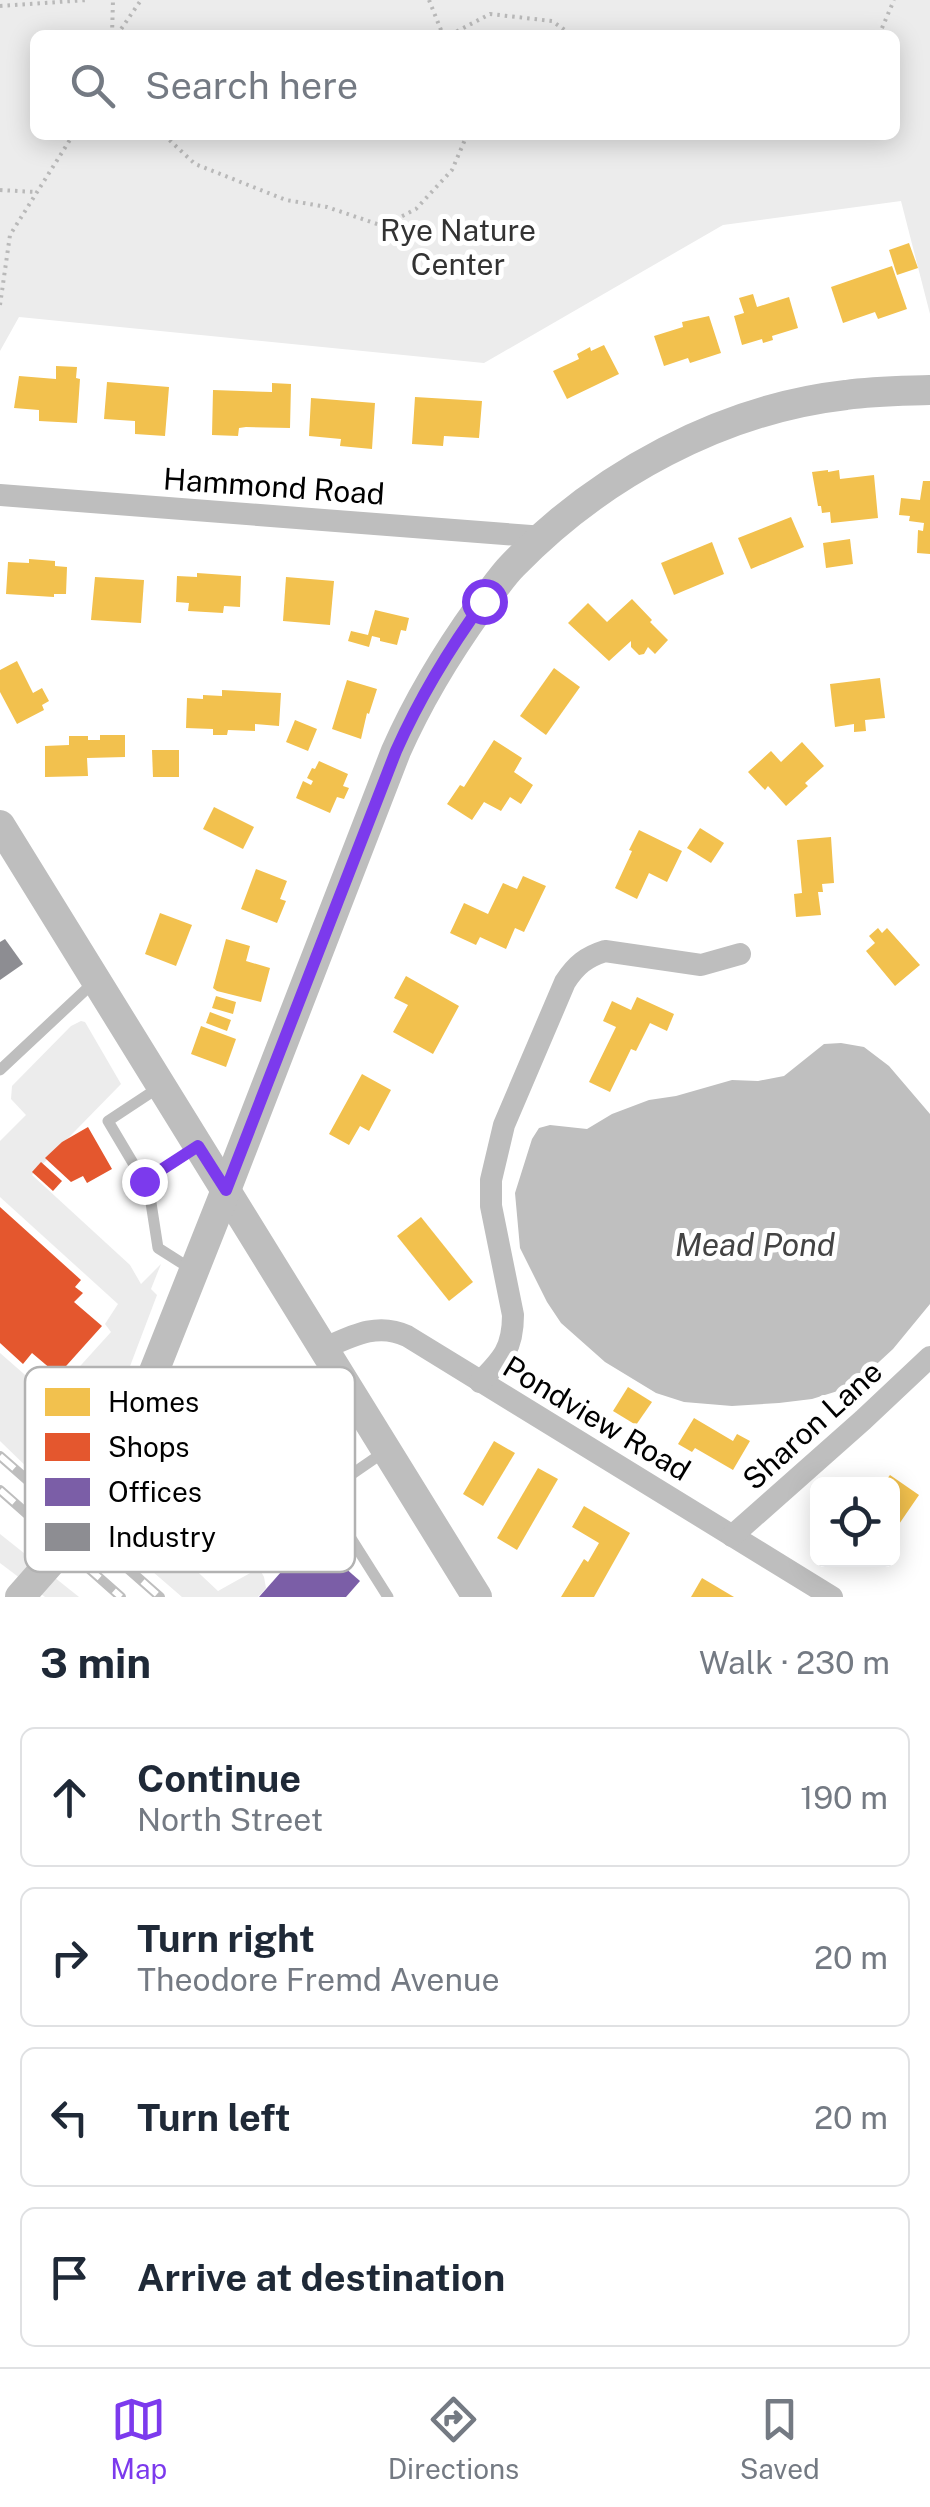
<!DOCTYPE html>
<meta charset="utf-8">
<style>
body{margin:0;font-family:"Public Sans",sans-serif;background:#f6f6f7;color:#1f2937}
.controls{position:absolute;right:30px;bottom:30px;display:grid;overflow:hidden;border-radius:15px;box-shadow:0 5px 25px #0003}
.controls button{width:90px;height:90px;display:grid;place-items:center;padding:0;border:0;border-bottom:2px solid #e0e1e3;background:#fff;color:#1f2937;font:50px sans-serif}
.stop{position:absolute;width:30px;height:30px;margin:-22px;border:8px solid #7c3aed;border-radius:50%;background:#fff}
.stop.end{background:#7c3aed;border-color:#fff;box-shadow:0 2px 10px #0008}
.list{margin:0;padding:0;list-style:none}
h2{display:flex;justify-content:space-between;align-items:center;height:130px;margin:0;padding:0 40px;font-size:42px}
h2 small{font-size:32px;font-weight:400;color:#747a83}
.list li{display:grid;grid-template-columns:65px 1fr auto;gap:30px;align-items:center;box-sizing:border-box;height:140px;margin:0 20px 20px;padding:0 20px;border:2px solid #e0e1e3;border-radius:15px}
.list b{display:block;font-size:38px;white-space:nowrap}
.list p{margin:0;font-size:32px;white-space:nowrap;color:#747a83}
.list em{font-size:32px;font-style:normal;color:#747a83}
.icon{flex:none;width:55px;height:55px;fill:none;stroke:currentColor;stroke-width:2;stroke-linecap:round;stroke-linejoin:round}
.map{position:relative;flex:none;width:930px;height:1597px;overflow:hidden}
.search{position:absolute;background:#fff;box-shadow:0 5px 25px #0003;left:30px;right:30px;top:30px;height:110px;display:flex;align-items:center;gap:25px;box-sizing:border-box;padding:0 35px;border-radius:15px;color:#747a83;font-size:38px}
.sheet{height:770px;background:#fff}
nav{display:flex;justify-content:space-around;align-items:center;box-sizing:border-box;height:140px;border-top:2px solid #e0e1e3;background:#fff;font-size:28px;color:#747a83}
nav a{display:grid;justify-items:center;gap:5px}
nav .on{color:#7c3aed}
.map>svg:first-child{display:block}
</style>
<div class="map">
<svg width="930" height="1597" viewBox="0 0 930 1597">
<rect width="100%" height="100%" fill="#fff"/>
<g fill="#ececec" fill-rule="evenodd">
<path d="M0 0H930V314L901 201 723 225 484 363 19 317 0 351ZM895 35V135H35V35Z"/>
<path d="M81 1021 85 1022 121 1084 32 1175 130 1265 141 1284 161 1264 151 1289 157 1295 88 1477 67 1506 0 1441V1353L40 1388 55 1378 63 1385 111 1332 105 1324 118 1304 0 1197V1141L26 1115 11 1099 12 1086 71 1026Z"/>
<path d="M317 1383 356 1450 355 1457 329 1475H325L321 1465 334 1457 313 1422 273 1442 262 1429 171 1484V1490L162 1496 168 1505 167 1512 155 1520 168 1541 180 1535 188 1538 194 1549 185 1560 218 1591 259 1568 264 1577 266 1588 258 1597H182L101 1527 127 1490 161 1404 204 1413H269L278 1423 307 1415 301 1389Z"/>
<path d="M0 1534 79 1597H45L0 1563Z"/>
</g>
<path fill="#bfbfbf" d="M841 1043 864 1047 889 1066 930 1114V1304L893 1349 867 1373 841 1390 812 1399 779 1403 732 1406 684 1402 656 1393 605 1362 561 1323 547 1302 520 1248 515 1193 532 1139 539 1128 550 1125 587 1129 612 1114 649 1100 676 1096 732 1080 758 1081 784 1076 824 1044Z"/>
<g fill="#f2c14e">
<path d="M909 243 918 268 897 275 889 250Z"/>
<path d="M892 266 907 309 878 319 875 312 843 323 831 287Z"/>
<path d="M753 294 757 307 789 297 798 328 772 336 773 340 763 343 762 339 742 345 734 316 744 313 739 298Z"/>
<path d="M709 316 721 353 690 363 688 358 664 366 654 336 683 327 682 322Z"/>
<path d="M604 345 619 374 567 399 553 371 579 359 577 354 590 347 591 351Z"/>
<path d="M56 366 77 367 76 378 80 379 77 423 39 421V410L14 408 19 376 56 379Z"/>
<path d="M107 382 169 387 165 436 135 434V421L104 419Z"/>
<path d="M272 383 291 384 290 428 246 427 239 428 238 436 212 435 213 390 272 392Z"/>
<path d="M415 397 482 401 479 438 444 436 443 446 412 444Z"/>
<path d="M311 398 375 403 372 449 340 446 341 439 309 436Z"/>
<path d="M828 470V472L839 470 840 479 874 475 878 518 831 523 830 512 822 513 821 506H818L812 472Z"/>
<path d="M923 481H930V554L917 553 918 530 923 531 924 523 909 521 910 516 899 515 901 498 920 500Z"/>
<path d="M791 517 804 547 751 569 738 538Z"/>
<path d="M850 539 853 564 826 568 823 543Z"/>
<path d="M712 542 724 574 674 595 661 563Z"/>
<path d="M29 559 55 561V566L67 567 66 594H54V597L6 594 8 562 29 563Z"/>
<path d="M197 573 241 576 240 607 224 606 223 613 188 611 189 603 176 602 177 576 197 577Z"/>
<path d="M95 577 144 580 141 623 91 620Z"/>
<path d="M286 577 334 581 330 625 283 621Z"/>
<path d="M632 599 652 620 650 622 668 640 655 654 648 647 644 654 639 655 631 647V641L609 661 568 623 588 603 607 622Z"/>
<path d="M375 610 409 618 406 631 401 630 397 645 380 641V638L372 636 369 647 348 641 351 631 368 635Z"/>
<path d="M17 661 33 693 42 688 49 701 42 705 44 710 17 724 0 692V670Z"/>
<path d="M554 668 580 687 546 735 520 716Z"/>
<path d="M880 678 885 718 865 720 866 731 854 732V724L835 727 830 684Z"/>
<path d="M347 680 377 689 369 714 367 713 361 739 332 729Z"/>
<path d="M222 690 281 693 279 726 255 724V731L228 730 227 735H213V729L186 728 187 698 203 699V695L222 696Z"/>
<path d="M295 720 317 729 308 751 286 742Z"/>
<path d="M100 735H125V757L87 758 88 776 45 777V746L69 745V736H88V740H100Z"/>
<path d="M494 740 522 758 514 772 533 785 521 804 510 797 501 811 484 802 472 820 447 804 460 785 464 787Z"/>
<path d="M802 742 824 766 805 783 808 786 786 806 768 786 765 790 748 772 771 751 781 762Z"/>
<path d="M152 750H179V777H153Z"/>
<path d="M319 761 348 774 343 786 349 788 344 799 337 797 330 813 296 798 303 781 311 785 313 781 307 778 312 768 315 769Z"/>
<path d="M214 807 254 827 243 849 203 829Z"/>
<path d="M700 828 724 843 711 863 687 848Z"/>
<path d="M639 830 682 851 667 882 649 873 637 899 615 888 628 860 632 851 629 850Z"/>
<path d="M831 837 834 883 822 884 823 892H818L821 915 796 917 794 894 802 893 797 840Z"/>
<path d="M256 869 287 881 280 899 286 901 277 923 241 909Z"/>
<path d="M523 876 546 886 524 932 515 928 506 949 480 937 476 945 450 933 464 903 488 914 503 883 517 889Z"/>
<path d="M160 913 192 925 176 966 145 954Z"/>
<path d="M878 928 882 933 887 928 920 965 895 986 866 951 875 943 869 936Z"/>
<path d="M226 939 250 946 246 961 270 968 261 1002 217 991 213 988Z"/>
<path d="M406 976 459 1006 433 1054 393 1032 408 1005 394 998Z"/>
<path d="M216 996 236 1002 233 1014 212 1008Z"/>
<path d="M637 997 674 1014 667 1031 650 1023 636 1051 631 1049 610 1092 589 1082 616 1027 603 1021 612 1001 631 1010Z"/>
<path d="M210 1012 231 1020 227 1031 206 1023Z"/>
<path d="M201 1026 236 1039 226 1067 191 1054Z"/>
<path d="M362 1074 391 1090 369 1131 360 1126 349 1145 329 1134Z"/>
<path d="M421 1217 473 1282 449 1301 397 1236Z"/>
<path d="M628 1387 652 1402 636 1425 613 1411Z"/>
<path d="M694 1418 733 1441 737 1434 750 1441 733 1470 695 1448 692 1452 678 1444Z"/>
<path d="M494 1441 515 1453 483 1506 463 1494Z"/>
<path d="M538 1468 558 1479 517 1550 497 1538Z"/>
<path d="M890 1475 919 1495 895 1530 898 1531 892 1539V1484H883Z"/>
<path d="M584 1506 630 1533 594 1597H561L584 1559 588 1562 599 1543 572 1527Z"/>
<path d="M702 1578 734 1597H691Z"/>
</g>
<g fill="#e4572e">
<path d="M88 1127 112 1169 87 1183 83 1176 71 1182 45 1158 62 1142Z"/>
<path d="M41 1162 62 1181 53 1191 32 1172Z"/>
<path d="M0 1207 81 1280 75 1287 83 1293 74 1302 102 1326 58 1375 32 1353 23 1364 0 1343Z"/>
</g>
<path fill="#7b5ea7" d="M311 1538 360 1581 346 1597H259Z"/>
<path fill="#8d8d92" d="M5 939 23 964 0 980V942Z"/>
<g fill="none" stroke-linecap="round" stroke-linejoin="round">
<g stroke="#b9b9b9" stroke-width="4" stroke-dasharray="2.5 5" stroke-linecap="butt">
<path d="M429 0 443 35"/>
<path d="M0 6 87 0"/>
<path d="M112 35 113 0"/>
<path d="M117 35 141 0"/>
<path d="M450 35 490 14 552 21 572 35"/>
<path d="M879 35 894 0"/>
<path d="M164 135 195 164 286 200 327 207 383 226 416 209 452 170 467 135"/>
<path d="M0 190 35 192"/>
<path d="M0 305 10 235 73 135"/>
</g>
<g stroke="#bebebe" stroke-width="11">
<path d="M0 1070 93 983"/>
<path d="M161 1086 108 1121 149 1190 158 1248 191 1269"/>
<path d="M144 1181 195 1148"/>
<path d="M384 1452 323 1494 388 1597"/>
<path d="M300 1455 323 1494 226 1559 215 1557 204 1538 201 1523 213 1507Z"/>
</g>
<g stroke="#bebebe" stroke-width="22">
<path d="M0 495 544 537"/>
<path d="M323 1349C352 1336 377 1322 407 1336L832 1597"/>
<path d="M480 1382C503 1359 513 1348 513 1315L491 1206V1180L504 1125 565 982C576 965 586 957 605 951L701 965 740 954"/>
<path d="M732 1536 863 1420 930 1357"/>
</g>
<g stroke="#bebebe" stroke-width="30">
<path d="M0 825 477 1597"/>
<path d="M99 1501 118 1462 226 1190 396 751C419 699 447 653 480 607 491 593 501 577 513 565 600 475 722 409 846 395 874 391 902 391 930 390"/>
</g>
<defs>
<g id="rail">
<path d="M0 1456 160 1597"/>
<path d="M0 1490 121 1597"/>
</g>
</defs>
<use href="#rail" stroke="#bebebe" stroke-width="10"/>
<use href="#rail" stroke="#fff" stroke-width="6" stroke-dasharray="19" stroke-linecap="butt"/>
<path stroke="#bebebe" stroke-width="30" d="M20 1597 78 1531 99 1501"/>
</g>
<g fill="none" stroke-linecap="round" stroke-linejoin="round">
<path stroke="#7c3aed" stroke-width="12" d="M144 1181 198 1146 226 1190 396 751C420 697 449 649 484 601"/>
</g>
<g text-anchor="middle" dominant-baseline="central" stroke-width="10" stroke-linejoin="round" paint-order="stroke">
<g font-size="30" fill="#333" stroke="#fff">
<text x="458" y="230">Rye Nature<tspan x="458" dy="34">Center</tspan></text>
</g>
<g font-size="30" fill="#000" stroke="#fff">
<text transform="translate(274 486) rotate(4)">Hammond Road</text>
<text transform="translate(597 1418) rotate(31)">Pondview Road</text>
<text transform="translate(812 1425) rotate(-42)">Sharon Lane</text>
</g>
<g font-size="32" font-style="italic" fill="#444" stroke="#fff">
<text x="755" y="1244">Mead Pond</text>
</g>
</g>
<rect x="25" y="1367" width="330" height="205" rx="15" fill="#fff" stroke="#b2b2b2" stroke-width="2.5"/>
<rect x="45" y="1388" width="45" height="28" fill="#f2c14e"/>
<rect x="45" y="1433" width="45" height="28" fill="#e4572e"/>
<rect x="45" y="1478" width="45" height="28" fill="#7b5ea7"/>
<rect x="45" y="1523" width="45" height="28" fill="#8d8d92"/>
<g font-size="28" fill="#000">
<text x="108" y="1412">Homes</text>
<text x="108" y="1457">Shops</text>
<text x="108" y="1502">Offices</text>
<text x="108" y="1547">Industry</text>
</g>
</svg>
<div class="controls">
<button><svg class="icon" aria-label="locate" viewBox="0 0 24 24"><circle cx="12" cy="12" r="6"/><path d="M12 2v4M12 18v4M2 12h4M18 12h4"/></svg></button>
</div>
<div class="stop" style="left:484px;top:601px"></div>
<div class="stop end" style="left:144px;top:1181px"></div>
<div class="search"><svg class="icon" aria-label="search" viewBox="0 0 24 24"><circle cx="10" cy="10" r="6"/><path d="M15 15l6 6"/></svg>Search here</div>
</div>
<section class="sheet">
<h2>3 min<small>Walk · 230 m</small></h2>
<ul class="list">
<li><svg class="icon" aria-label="ahead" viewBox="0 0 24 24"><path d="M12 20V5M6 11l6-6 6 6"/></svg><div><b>Continue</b><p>North Street</p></div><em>190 m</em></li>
<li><svg class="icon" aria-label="right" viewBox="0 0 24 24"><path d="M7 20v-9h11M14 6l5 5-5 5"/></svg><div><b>Turn right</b><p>Theodore Fremd Avenue</p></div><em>20 m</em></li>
<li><svg class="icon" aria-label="left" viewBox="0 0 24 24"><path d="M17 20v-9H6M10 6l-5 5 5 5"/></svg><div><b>Turn left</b></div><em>20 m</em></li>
<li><svg class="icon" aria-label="arrive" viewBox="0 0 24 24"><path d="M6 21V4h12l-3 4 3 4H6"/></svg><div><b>Arrive at destination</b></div></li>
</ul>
</section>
<nav>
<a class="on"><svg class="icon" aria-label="map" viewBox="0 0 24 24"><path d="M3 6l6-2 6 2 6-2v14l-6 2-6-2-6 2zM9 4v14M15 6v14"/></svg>Map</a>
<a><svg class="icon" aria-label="directions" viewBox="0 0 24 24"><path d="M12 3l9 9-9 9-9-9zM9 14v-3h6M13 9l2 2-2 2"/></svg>Directions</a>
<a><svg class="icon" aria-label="saved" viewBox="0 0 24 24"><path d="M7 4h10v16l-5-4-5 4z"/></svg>Saved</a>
</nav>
